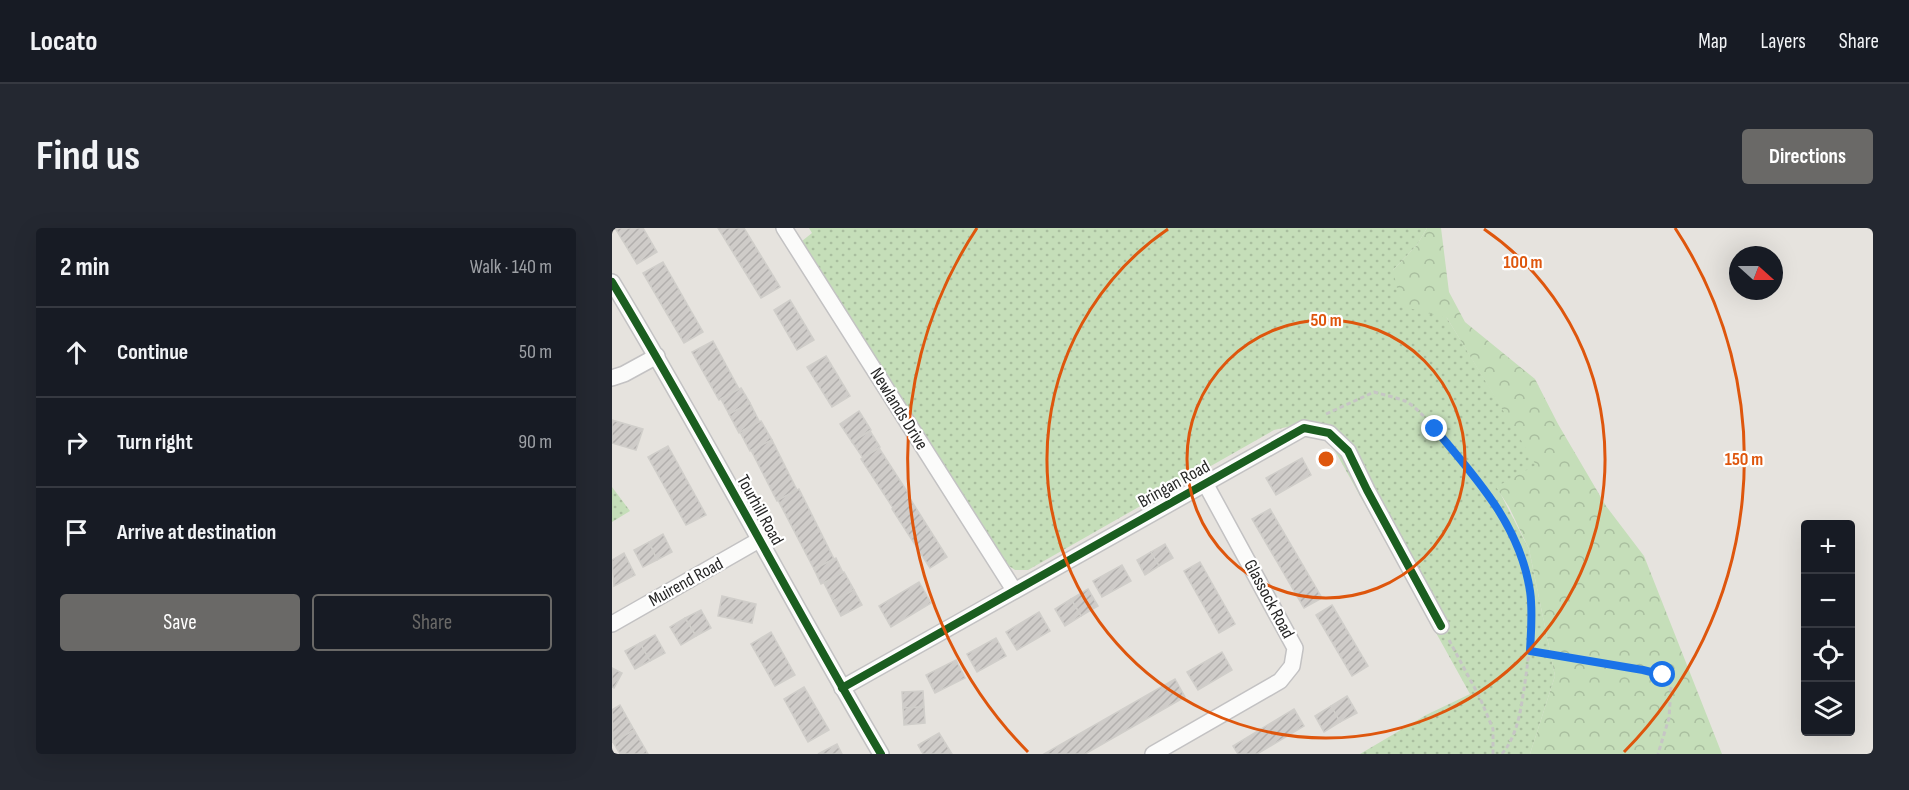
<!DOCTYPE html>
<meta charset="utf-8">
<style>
body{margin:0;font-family:"Sofia Sans Condensed",sans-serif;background:#242831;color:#f1f3f6}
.controls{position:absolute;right:18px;bottom:18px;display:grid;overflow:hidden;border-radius:6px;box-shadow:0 6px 24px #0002}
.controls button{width:54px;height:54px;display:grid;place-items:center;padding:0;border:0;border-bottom:2px solid #363941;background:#171b24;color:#f1f3f6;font:30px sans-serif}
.compass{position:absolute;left:1117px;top:18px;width:54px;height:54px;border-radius:50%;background:#171b24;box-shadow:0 6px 24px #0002;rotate:111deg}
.stop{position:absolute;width:18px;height:18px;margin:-14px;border:4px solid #1a73e8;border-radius:50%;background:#fff}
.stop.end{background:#1a73e8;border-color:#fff;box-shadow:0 2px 6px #0008}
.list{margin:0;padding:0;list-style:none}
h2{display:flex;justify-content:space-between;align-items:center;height:78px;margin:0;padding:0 24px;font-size:26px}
h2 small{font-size:20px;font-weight:400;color:#9ea1a6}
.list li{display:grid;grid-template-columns:39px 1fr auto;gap:18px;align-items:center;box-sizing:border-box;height:90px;padding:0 24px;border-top:2px solid #363941}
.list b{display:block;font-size:22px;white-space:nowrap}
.list em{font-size:20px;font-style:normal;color:#9ea1a6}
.actions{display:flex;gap:12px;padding:18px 24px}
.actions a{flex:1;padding:14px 0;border:2px solid #6a6967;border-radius:6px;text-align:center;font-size:21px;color:#6a6967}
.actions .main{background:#6a6967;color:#fff}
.icon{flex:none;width:33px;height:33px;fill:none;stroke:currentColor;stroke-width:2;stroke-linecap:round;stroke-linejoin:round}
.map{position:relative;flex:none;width:1261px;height:526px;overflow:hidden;border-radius:6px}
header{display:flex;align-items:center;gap:36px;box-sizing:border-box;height:84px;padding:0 30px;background:#171b24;border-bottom:2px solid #363941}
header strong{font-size:28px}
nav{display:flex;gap:33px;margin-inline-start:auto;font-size:21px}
.intro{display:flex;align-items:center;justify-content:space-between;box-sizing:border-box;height:144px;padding:0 36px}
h1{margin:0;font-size:42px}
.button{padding:15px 27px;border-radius:6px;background:#6a6967;color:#fff;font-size:21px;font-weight:700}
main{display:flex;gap:36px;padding:0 36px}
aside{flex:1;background:#171b24;border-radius:6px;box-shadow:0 6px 24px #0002}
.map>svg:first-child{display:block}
</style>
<header>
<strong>Locato</strong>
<nav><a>Map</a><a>Layers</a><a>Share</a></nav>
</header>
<div class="intro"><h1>Find us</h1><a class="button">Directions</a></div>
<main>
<aside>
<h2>2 min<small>Walk · 140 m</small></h2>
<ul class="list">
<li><svg class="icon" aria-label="ahead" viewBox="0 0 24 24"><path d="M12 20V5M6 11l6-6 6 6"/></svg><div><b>Continue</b></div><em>50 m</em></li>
<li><svg class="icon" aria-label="right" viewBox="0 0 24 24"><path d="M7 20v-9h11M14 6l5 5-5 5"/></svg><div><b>Turn right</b></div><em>90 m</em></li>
<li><svg class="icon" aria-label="arrive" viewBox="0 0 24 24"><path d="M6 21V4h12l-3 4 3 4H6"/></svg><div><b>Arrive at destination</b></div></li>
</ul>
<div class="actions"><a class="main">Save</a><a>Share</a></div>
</aside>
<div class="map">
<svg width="1261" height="526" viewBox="0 0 1261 526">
<defs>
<pattern id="grass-dots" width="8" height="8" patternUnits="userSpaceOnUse" patternTransform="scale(1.5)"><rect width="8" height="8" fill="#c5deb9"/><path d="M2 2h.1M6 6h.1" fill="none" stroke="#a9be9f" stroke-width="1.8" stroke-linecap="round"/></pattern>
<pattern id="forest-crowns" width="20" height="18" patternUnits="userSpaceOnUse" patternTransform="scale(1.5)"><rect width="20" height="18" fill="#c5deb9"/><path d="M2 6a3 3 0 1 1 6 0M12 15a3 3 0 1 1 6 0" fill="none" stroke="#a9be9f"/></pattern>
<pattern id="building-hatch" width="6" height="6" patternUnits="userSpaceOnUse" patternTransform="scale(1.5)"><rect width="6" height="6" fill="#cfccc9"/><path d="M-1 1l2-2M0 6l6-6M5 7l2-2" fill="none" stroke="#b2afad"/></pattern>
</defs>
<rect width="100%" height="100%" fill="#e6e3de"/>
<g fill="url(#grass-dots)">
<path d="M197 0H815L805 17 781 42 835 90 925 237 885 259 917 321 943 448 918 526H748L814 487 858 466 717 212C695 197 688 195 662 202L416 342H403L390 333 190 13 200 5Z"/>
<path d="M0 259 18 283 0 294Z"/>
</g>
<path fill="url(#forest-crowns)" d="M815 0H829L837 64 853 94 923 151 946 196 994 278 1032 328 1110 526H918L943 448 917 321 897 279 884 259 924 237 835 90 789 78 781 42 805 17Z"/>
<g fill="url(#building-hatch)" stroke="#d0ceca" stroke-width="1.5">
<path d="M3 0H31L45 24 25 36Z"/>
<path d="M106 0H132L168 59 149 70Z"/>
<path d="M51 34 91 104 72 115 31 45Z"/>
<path d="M178 72 202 112 185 122 162 82Z"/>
<path d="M101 113 127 161 107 172 80 124Z"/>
<path d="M214 128 238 168 220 179 195 139Z"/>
<path d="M129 160 138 175 117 186 109 171Z"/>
<path d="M138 175 147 193 127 205 117 186Z"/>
<path d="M247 183 259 202 240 214 228 196Z"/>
<path d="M0 192 31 201 24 222 0 215Z"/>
<path d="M149 193 160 212 138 223 128 204Z"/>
<path d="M258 203 268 219 251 230 240 214Z"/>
<path d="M160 212 185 262 165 273 139 222Z"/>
<path d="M56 218 94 287 74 297 36 229Z"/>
<path d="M267 220 298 268 281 280 249 231Z"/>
<path d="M690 230 699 247 664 267 654 250Z"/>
<path d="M187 261 222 331 202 341 166 272Z"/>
<path d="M297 269 335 329 318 340 280 281Z"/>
<path d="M658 281 710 370 692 380 640 291Z"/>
<path d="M51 306 60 324 45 332 37 314Z"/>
<path d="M37 314 45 332 31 339 22 322Z"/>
<path d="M553 316 561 330 547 338 539 324Z"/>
<path d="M539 324 547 338 533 347 525 332Z"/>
<path d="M12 325 23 347 2 358 0 332Z"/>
<path d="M224 330 231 345 209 356 202 341Z"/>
<path d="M588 334 623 396 607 405 572 343Z"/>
<path d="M510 337 519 353 490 369 481 353Z"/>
<path d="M232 344 242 362 221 373 212 355Z"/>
<path d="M307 354 319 375 279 399 267 378Z"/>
<path d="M476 361 486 378 469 388 459 371Z"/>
<path d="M242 362 250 377 229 388 221 373Z"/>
<path d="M110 368 144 376 140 395 106 388Z"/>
<path d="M459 371 469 388 453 398 443 381Z"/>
<path d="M720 377 756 438 740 448 704 387Z"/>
<path d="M89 382 99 400 84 408 73 390Z"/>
<path d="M427 384 438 403 405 422 394 404Z"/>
<path d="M73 390 84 408 69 417 58 399Z"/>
<path d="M159 404 183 447 163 458 139 416Z"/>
<path d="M43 407 53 425 38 433 28 415Z"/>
<path d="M384 410 394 428 365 444 355 426Z"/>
<path d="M28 415 38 433 23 441 13 423Z"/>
<path d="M610 424 620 442 586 462 575 444Z"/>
<path d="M344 432 353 450 323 465 314 447Z"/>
<path d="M0 440 10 445 2 460 0 459Z"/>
<path d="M563 451 573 469 473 526H432Z"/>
<path d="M192 459 217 502 196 514 172 471Z"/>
<path d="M311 463 312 479 291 480 290 464Z"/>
<path d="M735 468 745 485 728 494 719 478Z"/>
<path d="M8 477 22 502 1 514 0 482Z"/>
<path d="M719 478 728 494 712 504 703 488Z"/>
<path d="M312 479 313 495 292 497 291 480Z"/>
<path d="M682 481 692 498 645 526H626L621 518Z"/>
<path d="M22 502 36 526H8L1 514Z"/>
<path d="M327 505 340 526H311L306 517Z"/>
<path d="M225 516 230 526H206Z"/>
</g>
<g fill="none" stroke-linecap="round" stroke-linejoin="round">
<defs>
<g id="street">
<path d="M172 0 402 362"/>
<path d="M0 54C94 209 177 370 269 526"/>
<path d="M0 150 12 146 45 128"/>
<path d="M0 396 147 312"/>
<path d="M230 460 692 200 717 205 736 223 755 262 829 398"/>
<path d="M541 526 668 453 680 438 683 420 593 255"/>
</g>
</defs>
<use href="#street" stroke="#c3c2c3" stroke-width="18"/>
<g stroke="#c6c5c5" stroke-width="3" stroke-dasharray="4.5 3" stroke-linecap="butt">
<path d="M714 186 762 164C772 167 783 169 793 173 807 179 835 215 846 228 911 308 929 349 913 454 909 479 907 505 890 526"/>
<path d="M837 412 868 470 881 501V526"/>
<path d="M918 423 1031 442 1051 447 1059 458 1057 490 1046 526"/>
</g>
<use href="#street" stroke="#fbfbfa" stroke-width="15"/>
<defs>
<g id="cycleway">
<path d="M0 54C94 209 177 370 269 526"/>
<path d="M230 460 692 200 717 205 736 223 755 262 829 398"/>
</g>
</defs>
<use href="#cycleway" stroke="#fff" stroke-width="11"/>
<use href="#cycleway" stroke="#1b5e20" stroke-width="8"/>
</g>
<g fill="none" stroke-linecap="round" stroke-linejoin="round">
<path stroke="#1a73e8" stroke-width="8" d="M823 201C864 250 908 297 918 363 921 383 919 403 918 423L1031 442 1051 447"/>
</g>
<g fill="none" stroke="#de560d" stroke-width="3">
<circle cx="714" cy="231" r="139"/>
<path d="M872 1A279 279 0 1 1 556 1"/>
<path d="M416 524A418 418 0 0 1 365 0M1063 0A418 418 0 0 1 1012 524"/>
</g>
<g text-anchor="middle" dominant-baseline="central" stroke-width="4.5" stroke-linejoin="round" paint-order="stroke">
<g font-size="18" fill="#272727" stroke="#fff">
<text transform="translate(287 181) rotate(58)">Newlands Drive</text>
<text transform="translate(562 256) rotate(-29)">Bringan Road</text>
<text transform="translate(148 282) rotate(61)">Tourhill Road</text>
<text transform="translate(74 354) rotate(-29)">Muirend Road</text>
<text transform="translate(657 371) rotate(62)">Glassock Road</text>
</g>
</g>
<circle cx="714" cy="231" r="9" fill="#de560d" stroke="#fff" stroke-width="3"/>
<g font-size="18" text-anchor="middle" font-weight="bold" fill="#de560d" stroke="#fff" stroke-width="4.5" stroke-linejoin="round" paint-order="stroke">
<text x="911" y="40">100 m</text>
<text x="714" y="98">50 m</text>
<text x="1132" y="237">150 m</text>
</g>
</svg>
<div class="controls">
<button>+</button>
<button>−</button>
<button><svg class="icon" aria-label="locate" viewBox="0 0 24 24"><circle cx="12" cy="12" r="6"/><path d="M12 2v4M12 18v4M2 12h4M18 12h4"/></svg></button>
<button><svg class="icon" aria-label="layers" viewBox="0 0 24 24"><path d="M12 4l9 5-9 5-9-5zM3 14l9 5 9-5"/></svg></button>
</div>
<svg class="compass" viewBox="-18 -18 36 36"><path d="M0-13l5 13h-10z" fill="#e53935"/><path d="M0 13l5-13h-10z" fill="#9ea1a6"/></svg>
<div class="stop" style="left:1051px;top:447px"></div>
<div class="stop end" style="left:823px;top:201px"></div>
</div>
</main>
